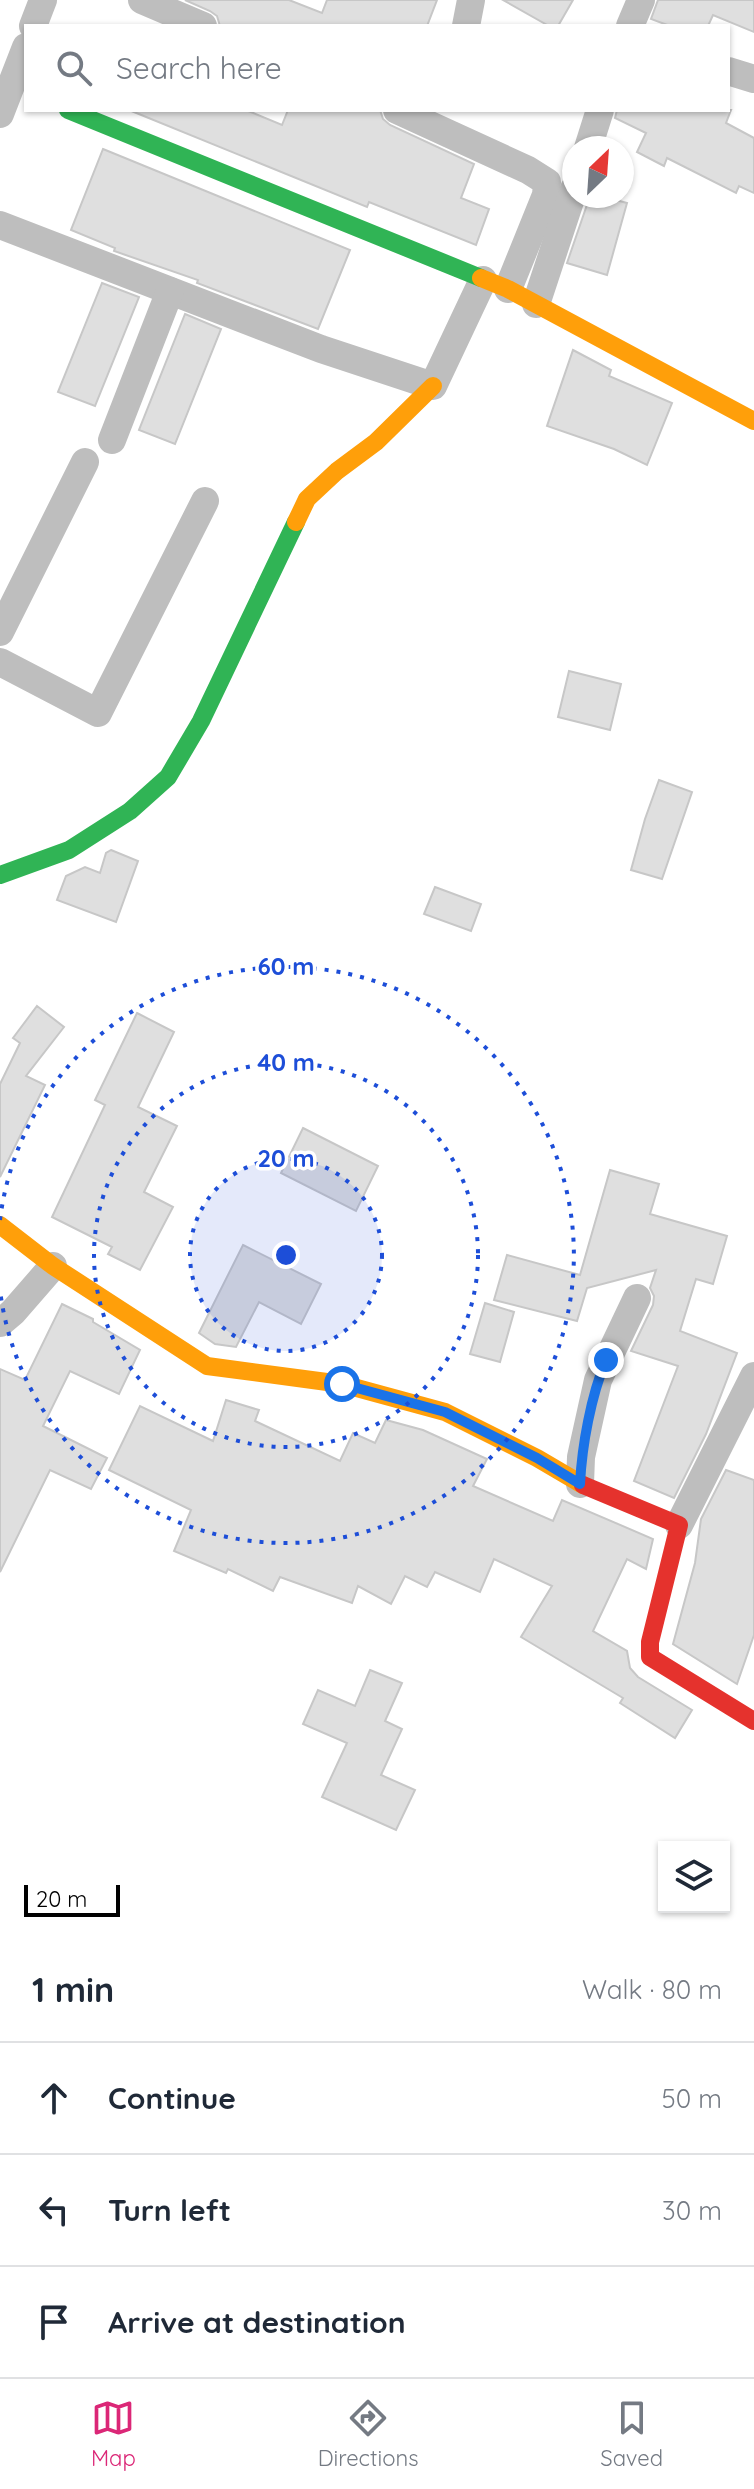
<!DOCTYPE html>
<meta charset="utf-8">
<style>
body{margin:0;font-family:Quicksand,sans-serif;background:#f2f2f3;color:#1f2937}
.controls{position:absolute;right:24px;bottom:24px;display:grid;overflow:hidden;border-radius:0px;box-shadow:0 2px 6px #0004}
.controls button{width:72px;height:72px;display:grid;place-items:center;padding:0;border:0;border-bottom:2px solid #e0e1e3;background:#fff;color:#1f2937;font:40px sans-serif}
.compass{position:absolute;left:562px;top:136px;width:72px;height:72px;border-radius:50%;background:#fff;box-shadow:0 2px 6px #0004;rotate:25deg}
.scale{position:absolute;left:24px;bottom:20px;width:96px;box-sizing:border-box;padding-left:8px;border:4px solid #000;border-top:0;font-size:22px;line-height:28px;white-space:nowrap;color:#000;-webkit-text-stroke:6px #fff;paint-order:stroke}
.stop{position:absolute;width:24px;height:24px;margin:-18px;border:6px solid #1a73e8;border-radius:50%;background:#fff}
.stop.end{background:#1a73e8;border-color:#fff;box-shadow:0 2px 8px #0008}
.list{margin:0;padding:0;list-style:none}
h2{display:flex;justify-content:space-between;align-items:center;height:104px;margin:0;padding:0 32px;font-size:34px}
h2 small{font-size:26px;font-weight:400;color:#747a83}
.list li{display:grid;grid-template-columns:52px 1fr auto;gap:24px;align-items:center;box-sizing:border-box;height:112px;padding:0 32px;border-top:2px solid #e0e1e3}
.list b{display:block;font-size:30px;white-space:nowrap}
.list em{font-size:26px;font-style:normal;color:#747a83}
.icon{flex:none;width:44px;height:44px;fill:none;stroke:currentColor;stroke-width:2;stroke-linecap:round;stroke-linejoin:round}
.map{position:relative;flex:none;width:754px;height:1937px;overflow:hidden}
.search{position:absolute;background:#fff;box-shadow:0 2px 6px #0004;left:24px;right:24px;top:24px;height:88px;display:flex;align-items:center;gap:20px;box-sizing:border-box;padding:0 28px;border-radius:0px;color:#747a83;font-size:30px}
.sheet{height:440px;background:#fff}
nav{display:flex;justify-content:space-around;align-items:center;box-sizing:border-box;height:112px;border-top:2px solid #e0e1e3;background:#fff;font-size:22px;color:#747a83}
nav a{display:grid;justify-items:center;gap:4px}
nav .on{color:#db2777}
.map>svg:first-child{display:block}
</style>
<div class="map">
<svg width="754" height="1937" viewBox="0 0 754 1937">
<rect width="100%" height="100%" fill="#fff"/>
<g fill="#dfdfdf" stroke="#c7c7c7" stroke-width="2">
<path d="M185 0H289L322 13 327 0H437L427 26H220L217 16 210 11Z"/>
<path d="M503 0H573L558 26H549Z"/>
<path d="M658 0H754V32L713 15 708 26H670L651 19Z"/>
<path d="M129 110H246L282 125 288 110H380L383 119 390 125 474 164 461 198 489 209 476 245 369 202 367 207Z"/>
<path d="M617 110H731L726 123 754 138V193L739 186 736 193 667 158 664 166 637 152 646 133 615 118Z"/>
<path d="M103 149 350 250 318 329 197 283 198 280 114 251 115 248 71 230Z"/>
<path d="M590 196H601L627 203 607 275 567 263Z"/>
<path d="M102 283 139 297 95 406 58 392Z"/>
<path d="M185 314 221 329 175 444 139 430Z"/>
<path d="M573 350 611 370 609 376 672 403 647 465 614 449 547 426Z"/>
<path d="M569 671 621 684 610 730 558 717Z"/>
<path d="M659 780 692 792 662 879 631 870 645 819Z"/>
<path d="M111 850 138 861 116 922 57 900 66 876 85 867 100 873 106 853Z"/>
<path d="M435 887 481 904 471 931 424 914Z"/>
<path d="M37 1006 64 1027 26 1076 45 1085 0 1177V1084L20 1043 13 1038Z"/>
<path d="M137 1013 174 1032 138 1107 177 1126 144 1192 173 1207 140 1270 108 1254 112 1247 52 1217 105 1105 95 1100Z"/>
<path d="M303 1128 378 1166 356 1211 281 1173Z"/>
<path d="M610 1170 659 1184 650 1214 727 1236 713 1284 696 1279 680 1331 737 1353 706 1434 674 1498 634 1481 678 1366 631 1351 653 1305 654 1296 650 1288 656 1270 587 1288 577 1321 494 1300 507 1255 580 1275Z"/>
<path d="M243 1245 321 1284 301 1324 259 1302 236 1347 215 1344 199 1333Z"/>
<path d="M485 1303 514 1312 500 1362 470 1354Z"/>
<path d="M62 1304 93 1319V1322L140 1350 119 1394 70 1371 43 1426 107 1458 91 1489 50 1470 0 1572V1369L25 1380Z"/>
<path d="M226 1400 259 1410 255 1421 340 1461 353 1433 375 1443 386 1420 423 1430 487 1459 473 1486 553 1521 562 1500 653 1539 646 1569 627 1559 593 1631 627 1651 630 1668 638 1677 692 1710 675 1738 620 1703 623 1698 521 1637 552 1586 494 1559 480 1592 435 1572 427 1587 405 1576 391 1604 358 1586 352 1603 280 1577 273 1591 228 1569 226 1573 174 1551 191 1510 109 1470 140 1406 213 1441Z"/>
<path d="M726 1470 754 1480V1635L737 1684 673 1644 695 1563 701 1519Z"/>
<path d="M370 1670 402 1683 385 1721 402 1729 381 1775 415 1790 396 1830 322 1797 347 1743 303 1724 318 1690 355 1706Z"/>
</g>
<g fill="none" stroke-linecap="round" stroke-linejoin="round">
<g stroke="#bebebe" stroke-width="28">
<path d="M142 0 203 26"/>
<path d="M33 26 43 0"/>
<path d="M466 26 471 0"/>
<path d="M630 26 641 0"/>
<path d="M728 71 754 79"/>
<path d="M397 110 528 170 547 182 546 195 508 289"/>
<path d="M0 114 26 47"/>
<path d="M588 148 600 110"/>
<path d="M0 225 321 349 433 386 483 280"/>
<path d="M536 304 574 189"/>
<path d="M112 440 170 291"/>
<path d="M0 632 85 462"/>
<path d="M0 662 98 713 205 501"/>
<path d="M0 1323 13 1312 53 1266"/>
<path d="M580 1484 581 1457 598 1380 637 1298"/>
<path d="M679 1525 754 1376"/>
</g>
<g stroke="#30b455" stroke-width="18">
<path d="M68 110 481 278"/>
<path d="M0 875 69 850 130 811 168 777 201 721 296 522"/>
</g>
<g stroke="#ff9f0a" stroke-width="18">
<path d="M481 278 508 289 754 421"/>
<path d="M296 522 307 499 337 471 376 442 433 386"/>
<path d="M0 1225 53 1266 207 1366 342 1384 445 1412 537 1458 583 1485"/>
</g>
<path stroke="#e5322d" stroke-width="18" d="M583 1485 679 1525 650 1642V1657L754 1721"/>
</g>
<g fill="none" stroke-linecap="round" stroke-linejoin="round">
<path stroke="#1a73e8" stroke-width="10" d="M342 1384 445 1412 537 1458 580 1484C582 1445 591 1396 606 1360"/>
</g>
<circle cx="286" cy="1255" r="96" fill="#1d4ed8" fill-opacity=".12"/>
<g fill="none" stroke="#1d4ed8" stroke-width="4" stroke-dasharray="4 8">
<circle cx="286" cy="1255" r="96"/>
<circle cx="286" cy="1255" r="192"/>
<path d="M0 1220A288 288 0 1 1 0 1290"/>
</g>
<circle cx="286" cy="1255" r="12" fill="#1d4ed8" stroke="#fff" stroke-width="4"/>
<g font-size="24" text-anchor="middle" font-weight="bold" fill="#1d4ed8" stroke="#fff" stroke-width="7" stroke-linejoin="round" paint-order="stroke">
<text x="286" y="975">60 m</text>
<text x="286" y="1071">40 m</text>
<text x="286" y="1167">20 m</text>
</g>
</svg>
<div class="controls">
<button><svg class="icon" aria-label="layers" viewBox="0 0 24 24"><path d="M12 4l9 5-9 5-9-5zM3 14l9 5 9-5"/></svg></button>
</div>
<svg class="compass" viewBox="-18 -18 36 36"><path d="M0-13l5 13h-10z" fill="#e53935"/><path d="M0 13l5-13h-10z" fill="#747a83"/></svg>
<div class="scale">20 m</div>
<div class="stop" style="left:342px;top:1384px"></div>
<div class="stop end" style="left:606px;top:1360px"></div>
<div class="search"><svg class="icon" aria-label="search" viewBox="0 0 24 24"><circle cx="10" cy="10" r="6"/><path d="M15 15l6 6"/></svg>Search here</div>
</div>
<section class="sheet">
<h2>1 min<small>Walk · 80 m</small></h2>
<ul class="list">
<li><svg class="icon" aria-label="ahead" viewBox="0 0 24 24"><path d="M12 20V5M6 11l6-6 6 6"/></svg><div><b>Continue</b></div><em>50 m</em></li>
<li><svg class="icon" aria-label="left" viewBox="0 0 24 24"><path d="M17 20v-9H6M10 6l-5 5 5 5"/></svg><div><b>Turn left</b></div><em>30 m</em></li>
<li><svg class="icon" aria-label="arrive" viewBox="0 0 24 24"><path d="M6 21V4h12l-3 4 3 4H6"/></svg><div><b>Arrive at destination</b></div></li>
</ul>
</section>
<nav>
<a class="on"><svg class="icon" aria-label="map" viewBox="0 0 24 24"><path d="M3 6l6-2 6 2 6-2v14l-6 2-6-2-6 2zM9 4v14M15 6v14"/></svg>Map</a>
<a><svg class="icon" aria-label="directions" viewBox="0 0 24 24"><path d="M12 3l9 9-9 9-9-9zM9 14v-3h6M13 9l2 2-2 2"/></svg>Directions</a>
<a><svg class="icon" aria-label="saved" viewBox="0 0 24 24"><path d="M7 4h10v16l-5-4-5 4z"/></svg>Saved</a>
</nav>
